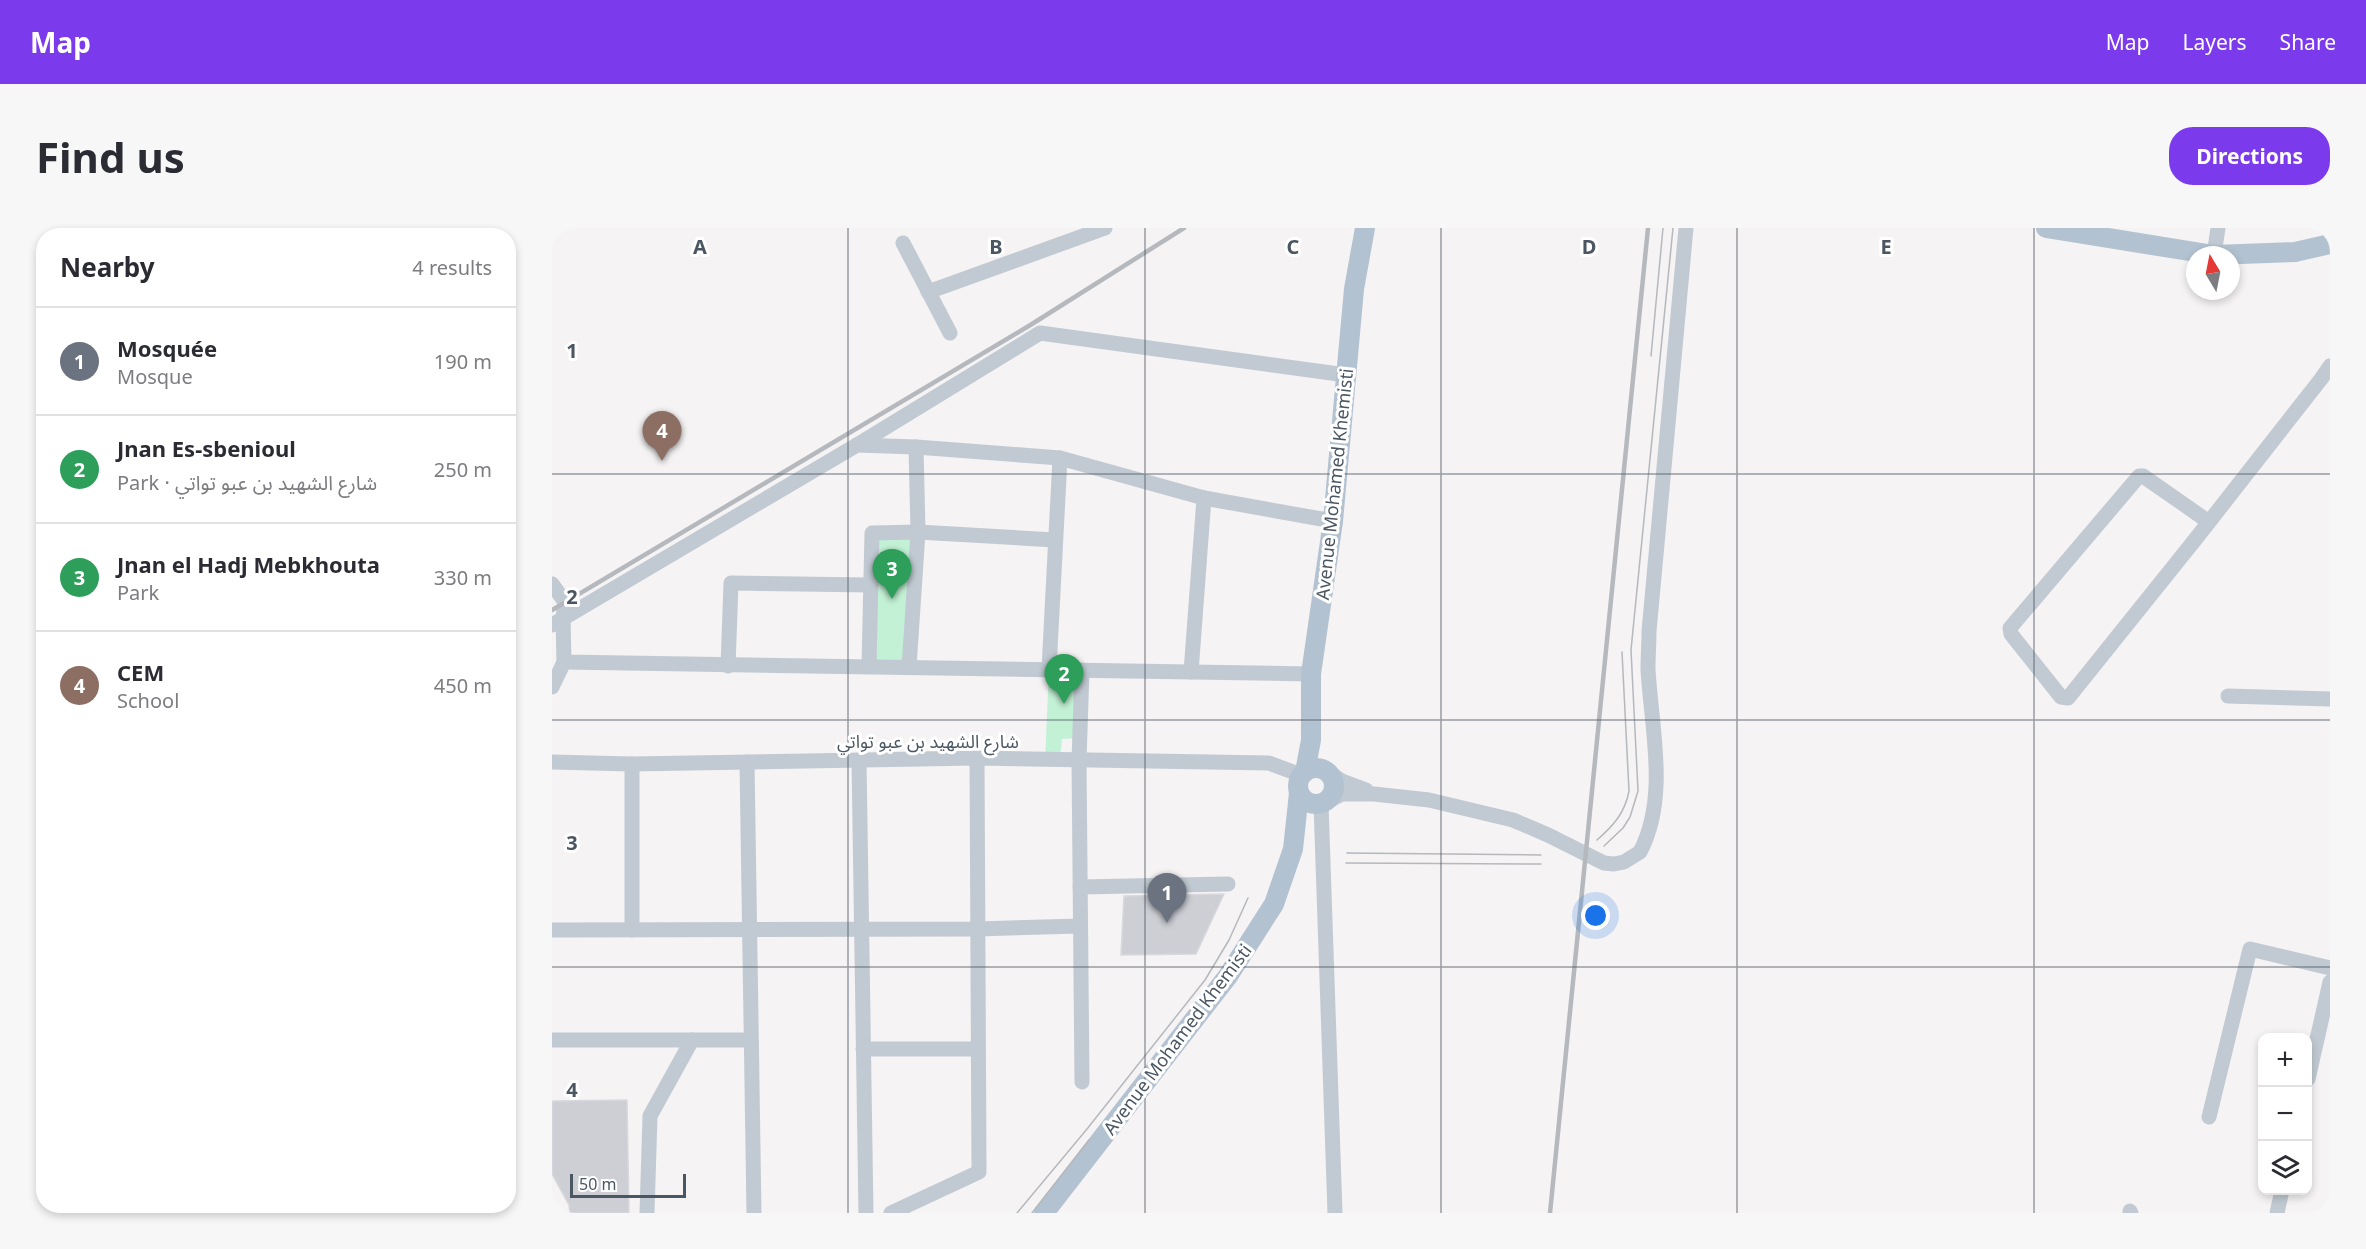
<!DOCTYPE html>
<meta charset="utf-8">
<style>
body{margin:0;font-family:"Noto Sans","Noto Sans Arabic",sans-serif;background:#f7f7f7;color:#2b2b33}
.controls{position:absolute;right:18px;bottom:18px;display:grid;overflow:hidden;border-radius:12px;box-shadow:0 3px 9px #0003}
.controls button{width:54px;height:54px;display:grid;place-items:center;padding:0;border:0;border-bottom:2px solid #e1e1e2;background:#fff;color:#2b2b33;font:30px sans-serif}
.compass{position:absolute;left:1634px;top:18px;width:54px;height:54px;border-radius:50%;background:#fff;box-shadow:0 3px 9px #0003;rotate:350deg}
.scale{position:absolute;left:18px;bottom:15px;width:116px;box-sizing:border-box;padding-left:6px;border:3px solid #4a5661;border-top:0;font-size:16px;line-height:21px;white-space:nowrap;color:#4a5661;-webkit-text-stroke:4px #fff;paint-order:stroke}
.you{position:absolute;left:1044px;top:688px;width:21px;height:21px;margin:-15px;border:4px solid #fff;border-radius:50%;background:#1a73e8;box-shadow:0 0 0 9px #1a73e833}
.badge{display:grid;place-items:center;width:39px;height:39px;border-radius:50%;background:#7c3aed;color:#fff;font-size:20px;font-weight:700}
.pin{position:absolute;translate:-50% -50px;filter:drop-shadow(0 2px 3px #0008)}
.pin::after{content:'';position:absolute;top:32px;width:21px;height:18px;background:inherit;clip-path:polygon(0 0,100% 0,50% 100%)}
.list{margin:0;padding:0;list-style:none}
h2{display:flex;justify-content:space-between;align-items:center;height:78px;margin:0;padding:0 24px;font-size:26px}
h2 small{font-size:20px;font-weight:400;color:#7c7c81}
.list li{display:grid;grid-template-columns:39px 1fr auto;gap:18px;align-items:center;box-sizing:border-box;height:108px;padding:0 24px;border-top:2px solid #e1e1e2}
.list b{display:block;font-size:22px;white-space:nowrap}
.list p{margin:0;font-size:20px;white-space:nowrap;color:#7c7c81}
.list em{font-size:20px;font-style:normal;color:#7c7c81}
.icon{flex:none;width:33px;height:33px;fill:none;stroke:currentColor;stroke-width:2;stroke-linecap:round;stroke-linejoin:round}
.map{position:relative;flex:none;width:1778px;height:985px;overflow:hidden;border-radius:24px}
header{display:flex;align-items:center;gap:36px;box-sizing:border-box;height:84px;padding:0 30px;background:#7c3aed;color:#fff}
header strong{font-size:28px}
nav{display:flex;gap:33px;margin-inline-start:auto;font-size:21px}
.intro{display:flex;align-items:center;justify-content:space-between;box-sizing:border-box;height:144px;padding:0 36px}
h1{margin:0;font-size:42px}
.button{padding:15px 27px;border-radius:24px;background:#7c3aed;color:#fff;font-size:21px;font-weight:700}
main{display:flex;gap:36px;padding:0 36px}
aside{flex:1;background:#fff;border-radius:24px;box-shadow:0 3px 9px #0003}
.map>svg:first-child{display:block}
</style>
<header>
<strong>Map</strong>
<nav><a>Map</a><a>Layers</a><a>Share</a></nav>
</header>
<div class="intro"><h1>Find us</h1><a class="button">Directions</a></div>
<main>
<aside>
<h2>Nearby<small>4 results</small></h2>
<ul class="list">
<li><span class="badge" style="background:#6b7280">1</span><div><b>Mosquée</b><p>Mosque</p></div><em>190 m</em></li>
<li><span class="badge" style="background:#2e9e5b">2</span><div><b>Jnan Es-sbenioul</b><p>Park · شارع الشهيد بن عبو تواتي</p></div><em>250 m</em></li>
<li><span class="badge" style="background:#2e9e5b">3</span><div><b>Jnan el Hadj Mebkhouta</b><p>Park</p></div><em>330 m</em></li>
<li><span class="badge" style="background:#8d6e63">4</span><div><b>CEM</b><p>School</p></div><em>450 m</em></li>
</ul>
</aside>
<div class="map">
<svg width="1778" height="985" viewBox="0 0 1778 985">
<rect width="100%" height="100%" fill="#f5f3f3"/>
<g fill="#c3f1d5">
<path d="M366 304 357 439 317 438 320 305Z"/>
<path d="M497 441 530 442 527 510 510 511 508 533H493Z"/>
</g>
<g fill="#cdcfd5" stroke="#d7d9de" stroke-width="1.5">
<path d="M672 666 644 726 569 727 572 668Z"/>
<path d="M75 872 77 985H18L17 977 0 946V873Z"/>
</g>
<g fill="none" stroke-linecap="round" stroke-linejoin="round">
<g stroke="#c1cad2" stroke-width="15">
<path d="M351 15 398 105"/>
<path d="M1662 27 1666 0"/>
<path d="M376 64 553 0"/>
<path d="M305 217 364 219 508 230 652 270 781 293"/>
<path d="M1657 294 1591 248H1587L1458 400 1459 406 1509 469 1516 470 1642 313 1657 294 1769 151 1778 138"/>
<path d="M0 356 13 374 11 390 12 434 759 446"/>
<path d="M0 397 305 217 488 105 794 147"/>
<path d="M176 438 179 355 319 357"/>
<path d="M317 438 320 305 366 304 503 312"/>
<path d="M357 439 366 304 364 219"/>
<path d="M497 441 508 230"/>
<path d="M530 442 527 533 530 854"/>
<path d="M639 444 652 270"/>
<path d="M0 459 12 434"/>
<path d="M1676 468 1778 471"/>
<path d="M307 532 314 985"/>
<path d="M0 534 80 536 425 530 717 535 749 547"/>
<path d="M195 534 202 985"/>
<path d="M776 544 790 553 814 562"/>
<path d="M775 574 790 566H822L877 572 961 592 996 607 1052 635 1062 636 1072 634 1088 624C1117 569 1099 499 1096 441 1096 428 1097 416 1097 403L1134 0"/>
<path d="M769 576 783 985"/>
<path d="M528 659 676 656"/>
<path d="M0 702 425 701 528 698"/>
<path d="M80 702V536"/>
<path d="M0 812H199"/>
<path d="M311 821H426"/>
<path d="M1756 851 1778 754"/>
<path d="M1657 889 1698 721 1778 740"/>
<path d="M1578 983 1579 985"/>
<path d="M95 985 98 888 140 812"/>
<path d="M339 985 427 944 425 530"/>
<path d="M1725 985 1730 962"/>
</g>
<g stroke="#b3c2d1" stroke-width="20">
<path d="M1494 0 1662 27"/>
<path d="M1662 27 1743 24 1778 16"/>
<circle cx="764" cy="558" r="18"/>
<path d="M753 544 759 512V446L781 293 802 61 813 0"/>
<path d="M492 985 676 748 722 676 741 621 747 565"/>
</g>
<g stroke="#b5b8bd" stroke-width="1.5">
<path d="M1099 128 1111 0"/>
<path d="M1045 612C1061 598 1073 585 1077 563L1070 424"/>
<path d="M1052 618 1071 600 1078 589 1086 563 1079 422 1121 0"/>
<path d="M795 625 989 627"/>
<path d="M794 635 989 636"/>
<path d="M465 985 535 901 653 752 677 712 696 670"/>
<path d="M480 985 537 912"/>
</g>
<g stroke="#b5b8bd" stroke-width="4.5">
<path d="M0 382 480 96 632 0"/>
<path d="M998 985 1096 0"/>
</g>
</g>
<path fill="none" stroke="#4a5661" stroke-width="1.5" stroke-opacity="0.55" d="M296 0V985M593 0V985M889 0V985M1185 0V985M1482 0V985M0 246H1778M0 492H1778M0 739H1778"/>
<g text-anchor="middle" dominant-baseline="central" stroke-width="6" stroke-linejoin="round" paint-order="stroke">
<g font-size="18" fill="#4a5661" stroke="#fff">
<text transform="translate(782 256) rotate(-84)">Avenue Mohamed Khemisti</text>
<text x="376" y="513">شارع الشهيد بن عبو تواتي</text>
<text transform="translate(625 811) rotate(-53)">Avenue Mohamed Khemisti</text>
</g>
</g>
<g font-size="20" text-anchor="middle" font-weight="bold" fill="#4a5661" stroke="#fff" stroke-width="6" stroke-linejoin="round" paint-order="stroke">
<text x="148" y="26">A</text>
<text x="444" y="26">B</text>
<text x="741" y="26">C</text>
<text x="1037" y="26">D</text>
<text x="1334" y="26">E</text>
<text x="20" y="130">1</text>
<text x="20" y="376">2</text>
<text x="20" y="622">3</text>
<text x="20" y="869">4</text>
</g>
</svg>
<div class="controls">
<button>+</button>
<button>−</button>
<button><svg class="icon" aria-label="layers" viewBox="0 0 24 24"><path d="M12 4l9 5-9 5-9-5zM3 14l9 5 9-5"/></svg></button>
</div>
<svg class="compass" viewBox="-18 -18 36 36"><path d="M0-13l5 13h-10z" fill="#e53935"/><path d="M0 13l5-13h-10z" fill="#7c7c81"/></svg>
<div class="scale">50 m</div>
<div class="you"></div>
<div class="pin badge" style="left:615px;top:695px;background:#6b7280">1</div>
<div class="pin badge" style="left:512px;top:476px;background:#2e9e5b">2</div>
<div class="pin badge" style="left:340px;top:371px;background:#2e9e5b">3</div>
<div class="pin badge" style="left:110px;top:233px;background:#8d6e63">4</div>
</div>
</main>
